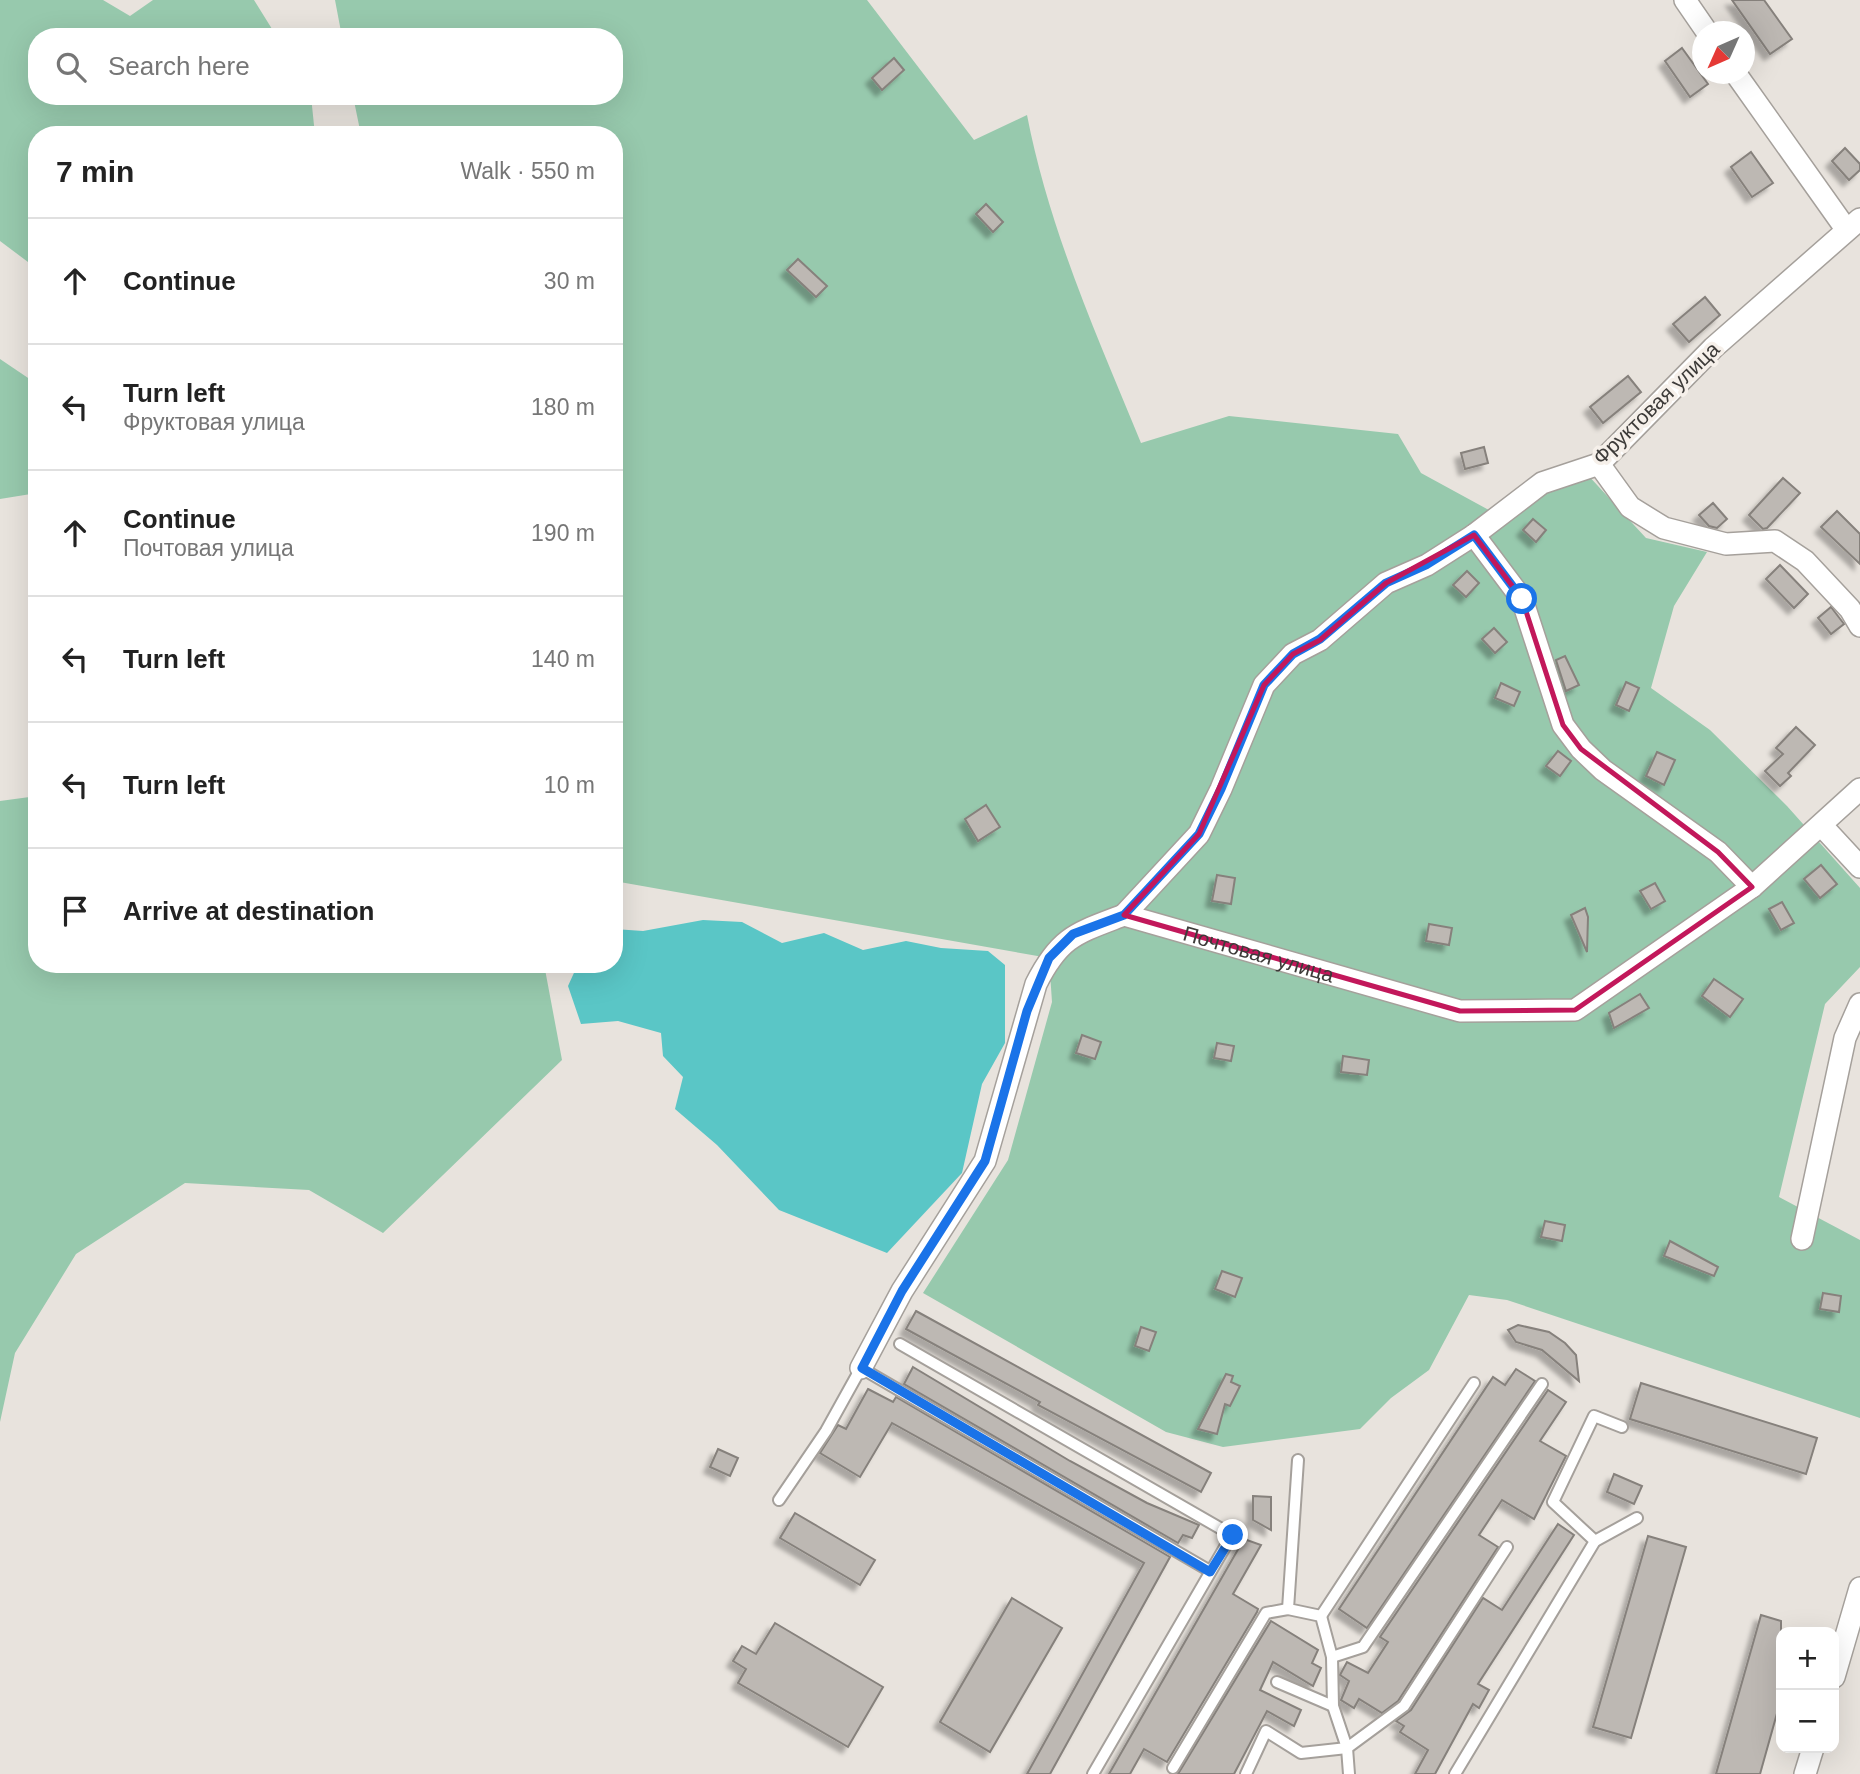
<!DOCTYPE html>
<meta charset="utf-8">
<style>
body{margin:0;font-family:Arial,sans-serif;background:#f6f6f6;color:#222}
.controls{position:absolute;right:21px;bottom:21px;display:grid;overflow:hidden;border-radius:14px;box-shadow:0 7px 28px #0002}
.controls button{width:63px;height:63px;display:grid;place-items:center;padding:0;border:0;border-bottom:2px solid #e0e0e0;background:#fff;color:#222;font:35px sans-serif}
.compass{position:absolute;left:1692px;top:21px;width:63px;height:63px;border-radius:50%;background:#fff;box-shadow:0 7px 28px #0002;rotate:225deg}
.stop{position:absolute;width:21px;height:21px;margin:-16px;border:5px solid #1a73e8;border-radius:50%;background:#fff}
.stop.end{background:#1a73e8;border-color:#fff;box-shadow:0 2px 7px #0008}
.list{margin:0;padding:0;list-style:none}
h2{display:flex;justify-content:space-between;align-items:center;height:91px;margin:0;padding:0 28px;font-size:30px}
h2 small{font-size:23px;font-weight:400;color:#767676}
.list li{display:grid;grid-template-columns:46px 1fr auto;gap:21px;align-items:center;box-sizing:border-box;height:126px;padding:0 28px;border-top:2px solid #e0e0e0}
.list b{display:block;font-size:26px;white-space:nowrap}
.list p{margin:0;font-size:23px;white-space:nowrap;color:#767676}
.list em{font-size:23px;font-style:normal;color:#767676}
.icon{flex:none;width:38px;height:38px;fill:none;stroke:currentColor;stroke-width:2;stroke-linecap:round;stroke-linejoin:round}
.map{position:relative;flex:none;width:1860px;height:1774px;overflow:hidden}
.search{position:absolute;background:#fff;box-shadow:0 7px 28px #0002;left:28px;top:28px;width:595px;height:77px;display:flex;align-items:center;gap:18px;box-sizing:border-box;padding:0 24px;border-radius:28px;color:#767676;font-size:26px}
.panel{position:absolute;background:#fff;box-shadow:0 7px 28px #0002;left:28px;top:126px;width:595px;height:847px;border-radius:28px}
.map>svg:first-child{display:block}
</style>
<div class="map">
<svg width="1860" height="1774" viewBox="0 0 1860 1774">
<defs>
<filter id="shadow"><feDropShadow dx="-6" dy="6" stdDeviation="2" flood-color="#0004"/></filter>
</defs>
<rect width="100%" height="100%" fill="#e8e3dd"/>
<g fill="#97c9ad">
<path d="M0 0H103L130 16 153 0H254L277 37H37V96H311L315 135H37V263L28 262 0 241Z"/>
<path d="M335 0H867L974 140 1027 115C1049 229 1097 336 1141 443L1229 416 1398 434 1421 473 1498 515 1586 473 1646 538 1707 552 1674 606 1651 688 1710 730 1787 806 1860 888V967L1825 1004 1779 1197 1860 1240V1418L1507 1300 1469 1295 1429 1370 1391 1398 1360 1429 1223 1447 1166 1432 923 1293 1008 1160 1052 1002 1049 958 614 881V135H361L353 96H614V37H342Z"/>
<path d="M0 359 37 384V493L0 499Z"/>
<path d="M37 796V964H544L562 1060 383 1233 309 1190 185 1183 76 1254 15 1353 0 1422V801Z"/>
</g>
<path fill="#5ac6c6" d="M703 920 742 922 782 943 824 933 863 950 906 941 941 948 988 951 1005 965V1043L982 1084 962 1173 887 1253 779 1210 717 1145 675 1109 683 1077 663 1056 661 1033 618 1021 581 1024 568 986 578 964H614V929L643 931Z"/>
<g fill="#bdb8b3" stroke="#86817c" stroke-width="2" filter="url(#shadow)">
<path d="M1732 0H1764L1792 39 1770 54Z"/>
<path d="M1682 48 1708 84 1690 97 1665 61Z"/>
<path d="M894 58 904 70 882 90 872 78Z"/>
<path d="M1845 148 1860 164V170L1849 180 1832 161Z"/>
<path d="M1751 152 1773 183 1752 197 1731 167Z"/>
<path d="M986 204 1003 222 993 232 976 214Z"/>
<path d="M798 259 827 286 816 297 787 270Z"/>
<path d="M1705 297 1720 315 1689 342 1673 324Z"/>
<path d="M1628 376 1641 392 1603 423 1590 407Z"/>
<path d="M1484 447 1488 463 1465 469 1461 453Z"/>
<path d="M1783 478 1800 493 1767 528 1763 529 1749 515Z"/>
<path d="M1713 503 1727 519 1717 528 1709 526 1699 515Z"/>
<path d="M1837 511 1860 534V564L1821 527Z"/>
<path d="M1533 519 1546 530 1536 542 1523 530Z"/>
<path d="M1780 565 1808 594 1794 608 1766 579Z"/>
<path d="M1467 571 1479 583 1466 597 1453 585Z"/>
<path d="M1831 607 1844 624 1831 634 1818 618Z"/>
<path d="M1494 628 1507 642 1495 653 1482 639Z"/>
<path d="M1565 656 1579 685 1566 691 1556 660Z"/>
<path d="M1626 682 1639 688 1629 711 1616 705Z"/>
<path d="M1501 683 1520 692 1514 706 1495 698Z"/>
<path d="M1796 727 1815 745 1788 773 1791 776 1780 786 1765 771 1783 754 1776 748Z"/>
<path d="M1558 751 1571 761 1560 776 1546 766Z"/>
<path d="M1657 752 1675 760 1664 785 1646 776Z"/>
<path d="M986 805 1000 827 978 841 965 819Z"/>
<path d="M1821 865 1837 884 1820 898 1804 879Z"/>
<path d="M1217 875 1235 878 1231 904 1212 901Z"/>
<path d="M1655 883 1665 901 1651 909 1640 891Z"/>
<path d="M1782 902 1794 923 1781 930 1769 909Z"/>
<path d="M1585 908 1588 917 1587 952 1571 915Z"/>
<path d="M1429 924 1452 928 1449 945 1426 941Z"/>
<path d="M1714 979 1743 999 1730 1017 1702 996Z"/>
<path d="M1640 994 1649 1008 1614 1028 1609 1013Z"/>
<path d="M1082 1035 1101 1042 1095 1059 1076 1053Z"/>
<path d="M1217 1043 1234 1046 1231 1061 1214 1058Z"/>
<path d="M1343 1056 1369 1060 1367 1075 1341 1072Z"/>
<path d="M1545 1221 1565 1225 1562 1241 1541 1237Z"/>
<path d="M1670 1241 1718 1267 1714 1276 1664 1256Z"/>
<path d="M1222 1271 1242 1278 1235 1297 1215 1289Z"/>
<path d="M1823 1293 1841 1296 1839 1312 1820 1309Z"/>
<path d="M916 1311 1211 1473 1201 1492 1038 1405 1040 1402 906 1329Z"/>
<path d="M1518 1325 1549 1332 1565 1343 1576 1355 1579 1381 1542 1350 1516 1342 1508 1330Z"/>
<path d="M1141 1327 1156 1332 1149 1351 1135 1346Z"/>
<path d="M913 1367 1070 1461 1147 1503 1199 1525 1192 1538 1183 1535 1178 1543 904 1384Z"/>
<path d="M1516 1369 1535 1381 1367 1628 1339 1609 1493 1377 1505 1385Z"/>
<path d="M1226 1374 1233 1376 1231 1382 1240 1386 1230 1406 1225 1404 1217 1434 1198 1429Z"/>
<path d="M1641 1383 1817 1438 1806 1474 1630 1419Z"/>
<path d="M868 1389 893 1402 896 1397 1170 1557 1050 1774H1027L1144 1563 892 1423 860 1477 820 1453 838 1425 846 1429Z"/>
<path d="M1548 1390 1566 1402 1540 1441 1566 1456 1534 1519 1502 1500 1479 1535 1498 1547 1398 1701 1382 1713 1359 1699 1354 1708 1341 1700 1349 1681 1340 1675 1347 1662 1368 1673 1388 1642 1380 1637Z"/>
<path d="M718 1449 738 1458 730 1476 710 1467Z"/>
<path d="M1614 1474 1642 1486 1634 1504 1607 1492Z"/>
<path d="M1253 1496 1271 1497V1530L1253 1520Z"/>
<path d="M795 1513 875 1560 860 1585 780 1538Z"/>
<path d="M1558 1524 1574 1535 1478 1684 1489 1690 1479 1708 1473 1704 1435 1774H1415L1428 1750 1400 1732 1404 1726 1396 1721 1411 1710 1483 1598 1502 1610Z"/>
<path d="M1648 1536 1686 1547 1631 1738 1593 1727Z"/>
<path d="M1244 1539 1261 1545 1233 1594 1258 1609 1257 1612 1167 1762 1144 1749 1130 1774H1109Z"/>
<path d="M1012 1598 1062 1628 990 1752 940 1722Z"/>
<path d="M1761 1615 1781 1621V1699L1760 1774H1716Z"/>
<path d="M1271 1621 1318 1650 1312 1663 1321 1668 1313 1686 1273 1662 1260 1690 1301 1710 1294 1726 1267 1711 1234 1774H1178Z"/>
<path d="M775 1623 883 1687 848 1747 738 1683 746 1669 733 1661 742 1646 756 1654Z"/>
</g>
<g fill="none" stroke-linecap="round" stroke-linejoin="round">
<defs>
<g id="lane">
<path d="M900 1344 1232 1535 1093 1774"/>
<path d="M1298 1460 1288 1609 1321 1616 1332 1657 1333 1706 1347 1748 1349 1774"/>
<path d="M779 1500 826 1431 861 1368 1210 1571"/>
<path d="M1595 1541 1637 1518"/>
<path d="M1321 1616 1474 1383"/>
<path d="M1332 1657 1363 1647 1542 1384"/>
<path d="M1277 1682 1333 1706"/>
<path d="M1173 1768 1266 1613 1288 1609"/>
<path d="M1246 1774 1266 1731 1301 1753 1347 1748 1404 1706 1507 1547"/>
<path d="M1455 1774 1595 1541 1553 1502 1594 1416 1622 1427"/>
</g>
<g id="street">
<path d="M1685 0 1707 32"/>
<path d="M1736 74 1846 229"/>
<path d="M1599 464 1630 507 1664 528 1726 544 1775 541 1805 561 1850 609 1860 626"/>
<path d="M1474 535 1522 599 1563 725 1581 749 1603 770 1718 852 1752 887"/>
<path d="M1822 826 1860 867"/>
<path d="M1124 915 1199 834 1221 789 1264 685 1293 654 1320 640 1386 583 1427 565 1474 535 1542 483 1599 464 1713 348 1860 219"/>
<path d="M1802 1239 1845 1038 1860 1004"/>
<path id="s1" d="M861 1368 902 1291 985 1161 1036 984C1060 936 1077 933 1124 915L1460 1011 1575 1010 1752 887 1860 789"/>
<path d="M1834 1677 1860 1588"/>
<path d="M1805 1774 1813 1748"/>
</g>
</defs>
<use href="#lane" stroke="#a5a09b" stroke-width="14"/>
<use href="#street" stroke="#a5a09b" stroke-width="24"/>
<use href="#lane" stroke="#fff" stroke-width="10"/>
<use href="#street" stroke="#fff" stroke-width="21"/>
</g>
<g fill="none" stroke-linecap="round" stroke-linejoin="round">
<path stroke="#1a73e8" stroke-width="9" d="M1233 1535 1210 1572 862 1368 902 1291 985 1161 1027 1011 1049 958 1073 934 1124 915 1199 834 1221 789 1264 685 1293 654 1320 639 1386 583 1426 565 1474 535 1522 599"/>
</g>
<path fill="none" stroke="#c2185b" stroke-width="5" stroke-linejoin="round" d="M1474 535 1522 599 1563 725 1581 749 1718 852 1752 887 1575 1010 1460 1011 1124 915 1199 834 1264 685 1293 654 1320 640 1386 583Z"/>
<g text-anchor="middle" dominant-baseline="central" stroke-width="7" stroke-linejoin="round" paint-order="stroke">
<g font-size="21" fill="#3d3b39" stroke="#f6f0ea">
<text transform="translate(1656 403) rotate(-44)">Фруктовая улица</text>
<text stroke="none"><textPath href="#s1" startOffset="682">Почтовая улица</textPath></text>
</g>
</g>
</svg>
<div class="controls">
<button>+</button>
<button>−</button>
</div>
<svg class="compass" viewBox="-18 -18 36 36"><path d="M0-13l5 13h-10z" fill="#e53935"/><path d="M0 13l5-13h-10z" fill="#767676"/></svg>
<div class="stop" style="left:1522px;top:599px"></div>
<div class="stop end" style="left:1233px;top:1535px"></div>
<div class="search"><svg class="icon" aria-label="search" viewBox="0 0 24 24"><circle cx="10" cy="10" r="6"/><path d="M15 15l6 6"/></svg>Search here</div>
<section class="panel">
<h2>7 min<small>Walk · 550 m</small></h2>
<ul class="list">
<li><svg class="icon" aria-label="ahead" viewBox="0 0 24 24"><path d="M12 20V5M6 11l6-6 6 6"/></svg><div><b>Continue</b></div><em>30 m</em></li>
<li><svg class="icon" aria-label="left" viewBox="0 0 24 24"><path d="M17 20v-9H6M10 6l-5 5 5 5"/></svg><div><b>Turn left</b><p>Фруктовая улица</p></div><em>180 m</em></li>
<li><svg class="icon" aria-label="ahead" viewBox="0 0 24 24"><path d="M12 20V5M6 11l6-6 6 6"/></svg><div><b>Continue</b><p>Почтовая улица</p></div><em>190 m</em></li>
<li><svg class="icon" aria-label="left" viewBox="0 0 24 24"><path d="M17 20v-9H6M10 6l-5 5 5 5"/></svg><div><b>Turn left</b></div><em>140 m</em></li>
<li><svg class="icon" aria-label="left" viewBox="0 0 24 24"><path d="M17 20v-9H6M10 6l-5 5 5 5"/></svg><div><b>Turn left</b></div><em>10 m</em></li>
<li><svg class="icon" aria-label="arrive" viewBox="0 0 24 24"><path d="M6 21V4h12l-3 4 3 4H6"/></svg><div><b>Arrive at destination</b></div></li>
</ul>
</section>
</div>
